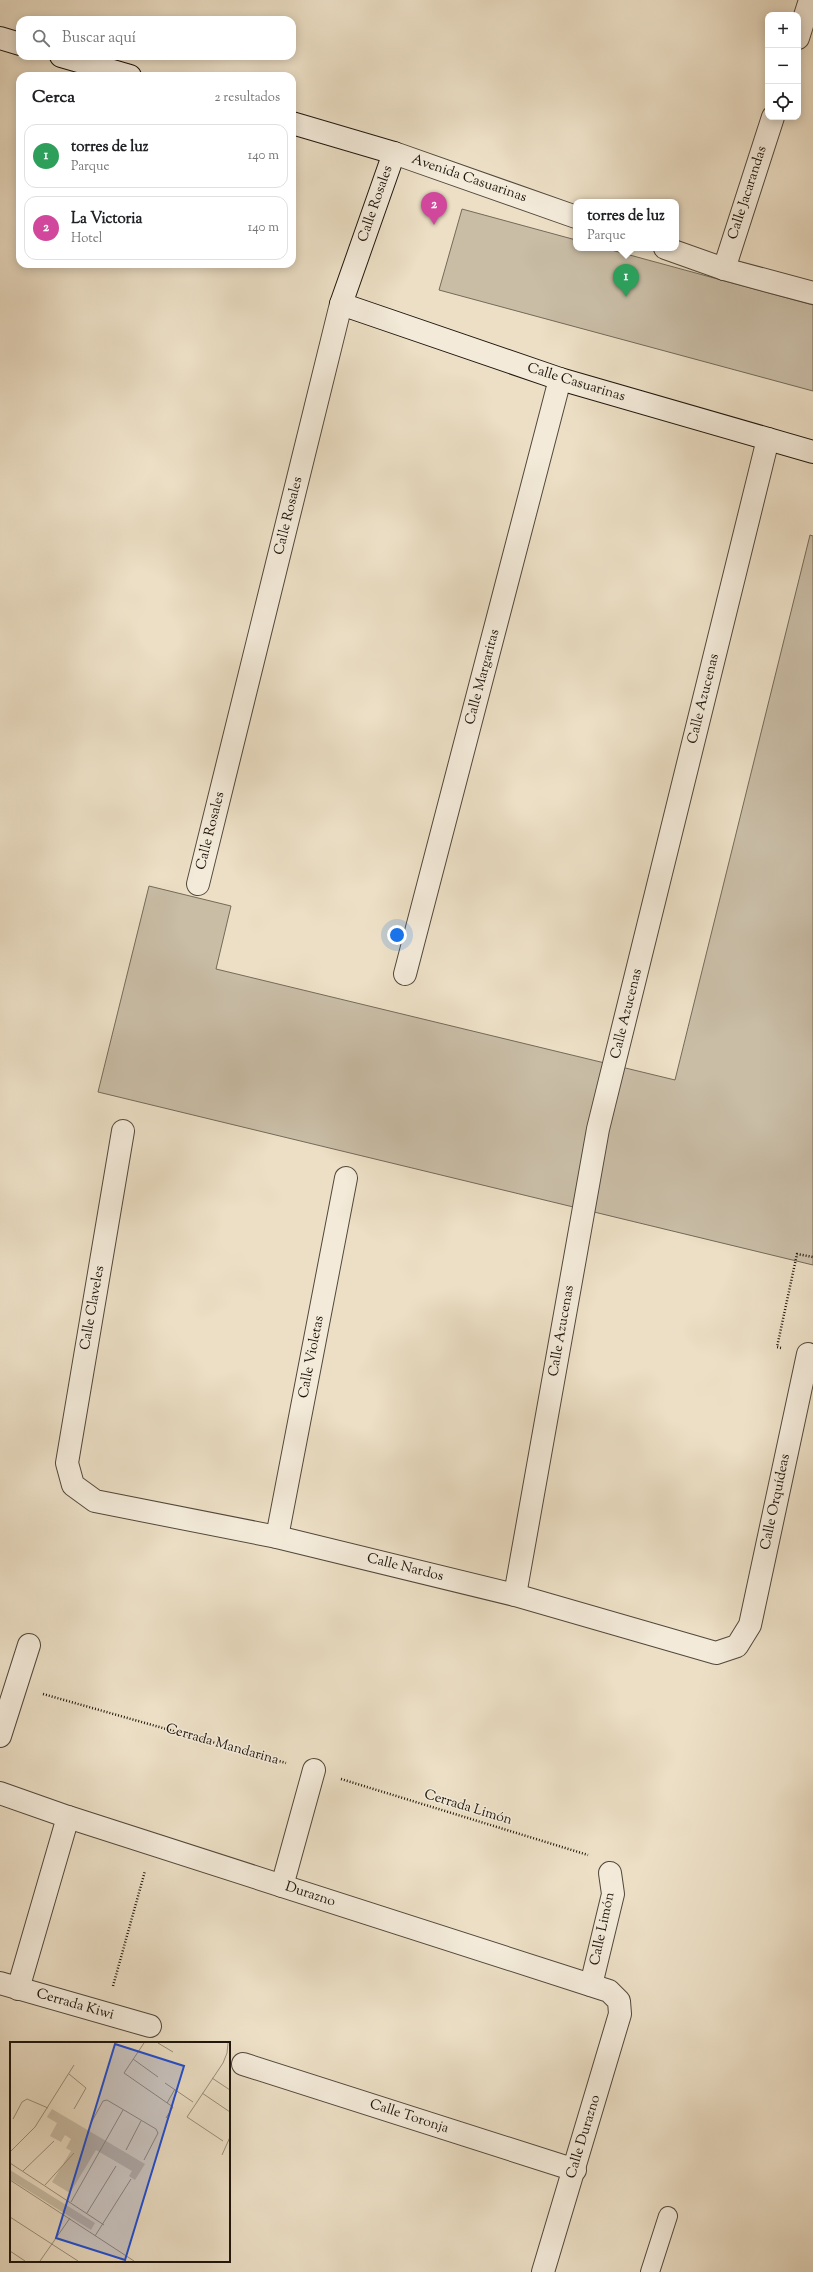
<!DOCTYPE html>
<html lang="es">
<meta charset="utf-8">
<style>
body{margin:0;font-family:"Sorts Mill Goudy",serif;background:#f6f6f6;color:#202124}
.controls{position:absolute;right:12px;top:12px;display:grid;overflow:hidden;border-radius:8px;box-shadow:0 2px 10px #0003}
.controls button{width:36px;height:36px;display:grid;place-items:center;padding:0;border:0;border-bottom:1px solid #e0e0e0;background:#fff;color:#202124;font:20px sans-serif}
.you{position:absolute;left:397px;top:935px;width:14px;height:14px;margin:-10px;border:3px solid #fff;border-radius:50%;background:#1a73e8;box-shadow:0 0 0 6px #1a73e833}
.badge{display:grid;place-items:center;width:26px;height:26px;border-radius:50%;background:#8f2418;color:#fff;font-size:13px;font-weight:700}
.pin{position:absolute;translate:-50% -33px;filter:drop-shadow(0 1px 2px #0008)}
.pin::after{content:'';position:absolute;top:21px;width:14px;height:12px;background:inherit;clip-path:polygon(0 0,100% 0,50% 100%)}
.popup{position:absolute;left:573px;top:199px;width:106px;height:52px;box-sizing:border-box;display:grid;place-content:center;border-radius:8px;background:#fff;filter:drop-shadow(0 1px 3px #0005);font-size:13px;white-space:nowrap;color:#757577}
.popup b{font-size:15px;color:#202124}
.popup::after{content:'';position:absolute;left:50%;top:100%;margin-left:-8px;border:8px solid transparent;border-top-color:#fff}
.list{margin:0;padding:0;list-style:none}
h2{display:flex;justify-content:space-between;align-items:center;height:52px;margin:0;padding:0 16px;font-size:17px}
h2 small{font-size:13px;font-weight:400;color:#757577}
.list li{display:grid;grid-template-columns:26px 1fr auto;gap:12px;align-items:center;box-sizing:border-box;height:64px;margin:0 8px 8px;padding:0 8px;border:1px solid #e0e0e0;border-radius:12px}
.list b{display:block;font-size:15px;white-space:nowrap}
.list p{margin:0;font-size:13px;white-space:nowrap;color:#757577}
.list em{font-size:13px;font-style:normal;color:#757577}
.icon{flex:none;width:22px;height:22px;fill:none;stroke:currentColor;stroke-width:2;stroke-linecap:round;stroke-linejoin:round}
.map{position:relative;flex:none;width:813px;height:2272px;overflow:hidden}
.search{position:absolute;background:#fff;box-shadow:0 2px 10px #0003;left:16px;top:16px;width:280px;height:44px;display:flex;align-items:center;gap:10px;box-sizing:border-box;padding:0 14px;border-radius:12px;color:#757577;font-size:15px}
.panel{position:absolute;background:#fff;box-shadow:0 2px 10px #0003;left:16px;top:72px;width:280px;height:196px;border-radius:12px}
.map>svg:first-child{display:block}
</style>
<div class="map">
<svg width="813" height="2272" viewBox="0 0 813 2272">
<rect width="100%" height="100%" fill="#ecdfc5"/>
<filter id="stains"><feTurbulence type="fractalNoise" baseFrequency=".005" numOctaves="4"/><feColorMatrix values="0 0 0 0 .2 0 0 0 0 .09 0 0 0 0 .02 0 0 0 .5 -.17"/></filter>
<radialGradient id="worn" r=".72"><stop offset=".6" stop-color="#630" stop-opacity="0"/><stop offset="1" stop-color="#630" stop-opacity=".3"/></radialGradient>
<g fill="#c9bda6" stroke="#746a5a">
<path d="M462 209 576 240V248H604L813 305V391L439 290Z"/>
<path d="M810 535 813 536V1265L98 1092 149 886 231 906 216 969 675 1080Z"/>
</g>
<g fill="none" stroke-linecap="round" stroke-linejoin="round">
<defs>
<path id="lane" d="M650 2272 668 2216"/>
<g id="street">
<path d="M798 38 810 0"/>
<path d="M394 153 576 217"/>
<path d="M665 248 724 269 813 293"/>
<path d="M724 269 773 117"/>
<path d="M198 884 341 304"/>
<path d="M405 974 560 379"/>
<path d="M123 1131 67 1463 73 1485 95 1501 277 1537 515 1595 716 1653 737 1646 750 1625 808 1354"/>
<path d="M277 1537 346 1178"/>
<path d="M515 1595 598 1129 768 439"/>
<path d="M0 1736 29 1645"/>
<path d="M0 1793 68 1817 609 1991 619 2001 620 2014 543 2272"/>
<path d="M282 1886 314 1770"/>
<path d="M0 1983 150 2026"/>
<path d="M591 1985 613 1894 610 1873"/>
<path d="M18 1989 68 1817"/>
<path d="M243 2064 575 2170"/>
</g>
<g id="secondary">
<path d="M0 38 20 44"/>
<path d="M61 56 130 76"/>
<path d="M292 123 394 153 341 304 560 379 813 452"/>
</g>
</defs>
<use href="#lane" stroke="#52483b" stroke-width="20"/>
<use href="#street" stroke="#52483b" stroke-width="24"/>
<use href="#secondary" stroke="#1e160d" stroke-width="24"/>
<g stroke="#1e160d" stroke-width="2.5" stroke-dasharray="1 2" stroke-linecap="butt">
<path d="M781 1348 777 1347 797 1254 813 1257"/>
<path d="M43 1694 286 1763"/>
<path d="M341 1779 588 1855"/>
<path d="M113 1986 145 1871"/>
</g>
<use href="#lane" stroke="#f3ead9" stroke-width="18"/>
<use href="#street" stroke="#f3ead9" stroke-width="22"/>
<use href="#secondary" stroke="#f3ead9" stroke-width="22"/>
</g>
<g text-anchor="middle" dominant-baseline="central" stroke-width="3" stroke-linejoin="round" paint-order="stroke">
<g font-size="14" fill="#1e160d" stroke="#f3ead9">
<text transform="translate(469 179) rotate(19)">Avenida Casuarinas</text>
<text transform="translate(748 193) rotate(-72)">Calle Jacarandas</text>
<text transform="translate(376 204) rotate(-71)">Calle Rosales</text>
<text transform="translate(576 383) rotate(17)">Calle Casuarinas</text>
<text transform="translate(289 516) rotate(-76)">Calle Rosales</text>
<text transform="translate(483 677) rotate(-75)">Calle Margaritas</text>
<text transform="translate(704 699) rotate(-76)">Calle Azucenas</text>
<text transform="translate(211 831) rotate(-76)">Calle Rosales</text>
<text transform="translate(627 1014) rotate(-76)">Calle Azucenas</text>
<text transform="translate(93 1308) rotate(-80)">Calle Claveles</text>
<text transform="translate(562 1331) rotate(-80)">Calle Azucenas</text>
<text transform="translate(312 1357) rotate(-79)">Calle Violetas</text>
<text transform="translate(776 1502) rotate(-78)">Calle Orquídeas</text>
<text transform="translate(405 1568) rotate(14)">Calle Nardos</text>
<text transform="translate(222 1745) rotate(16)">Cerrada Mandarina</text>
<text transform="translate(468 1808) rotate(17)">Cerrada Limón</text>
<text transform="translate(310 1895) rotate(18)">Durazno</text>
<text transform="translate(603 1929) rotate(-78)">Calle Limón</text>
<text transform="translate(75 2005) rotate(16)">Cerrada Kiwi</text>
<text transform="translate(409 2117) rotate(18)">Calle Toronja</text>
<text transform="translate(584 2137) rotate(-73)">Calle Durazno</text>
</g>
</g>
<g transform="translate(10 2042)">
<rect width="220" height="220" fill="#ecdfc5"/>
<path d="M42 67 135 122 125 138 119 134 122 129 86 108 60 151 42 140 61 109 56 106 61 97 55 93 51 100 40 94 47 81 37 75ZM0 128 85 181 81 188 0 137Z" fill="#c9bda6"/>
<path fill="none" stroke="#9a8f7b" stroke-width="1" d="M134 1 114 31 163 65 156 76M148 1 163 10M123 17 148 35M59 32 76 46 64 67M202 36 220 48M155 41 183 60M192 51 220 70M157 61 165 47M3 77 12 60 17 57 38 66M81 81 93 59 97 58 146 87 148 91 134 118M213 99 177 75 213 21 217 11 218 1M116 108 131 79M0 110 25 85 64 23M212 113 220 95M0 121 94 183M13 129 44 99M0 138 124 219M35 143 64 111M61 160 113 68M77 171 106 124M0 175 68 219M85 194 121 137M0 209 15 219M30 219 60 176"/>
<path fill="#1d4ed8" fill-opacity="0.15" stroke="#1d4ed8" stroke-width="2" d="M105 2 174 24 115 218 46 196Z"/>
<rect width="220" height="220" fill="none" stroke="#1e160d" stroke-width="2"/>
</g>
<rect width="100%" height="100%" filter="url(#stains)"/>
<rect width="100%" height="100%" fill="url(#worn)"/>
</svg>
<div class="controls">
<button>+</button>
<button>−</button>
<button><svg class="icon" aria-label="locate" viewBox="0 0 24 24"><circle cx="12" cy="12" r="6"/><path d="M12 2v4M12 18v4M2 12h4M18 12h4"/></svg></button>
</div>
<div class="you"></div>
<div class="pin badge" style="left:626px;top:297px;background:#2e9e5b">1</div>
<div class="popup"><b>torres de luz</b>Parque</div>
<div class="pin badge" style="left:434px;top:225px;background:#d1479c">2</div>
<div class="search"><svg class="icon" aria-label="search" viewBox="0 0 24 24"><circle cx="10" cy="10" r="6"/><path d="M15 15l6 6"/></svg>Buscar aquí</div>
<section class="panel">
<h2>Cerca<small>2 resultados</small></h2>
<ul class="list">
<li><span class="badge" style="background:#2e9e5b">1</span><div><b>torres de luz</b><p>Parque</p></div><em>140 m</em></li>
<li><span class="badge" style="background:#d1479c">2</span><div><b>La Victoria</b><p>Hotel</p></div><em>140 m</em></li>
</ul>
</section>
</div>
